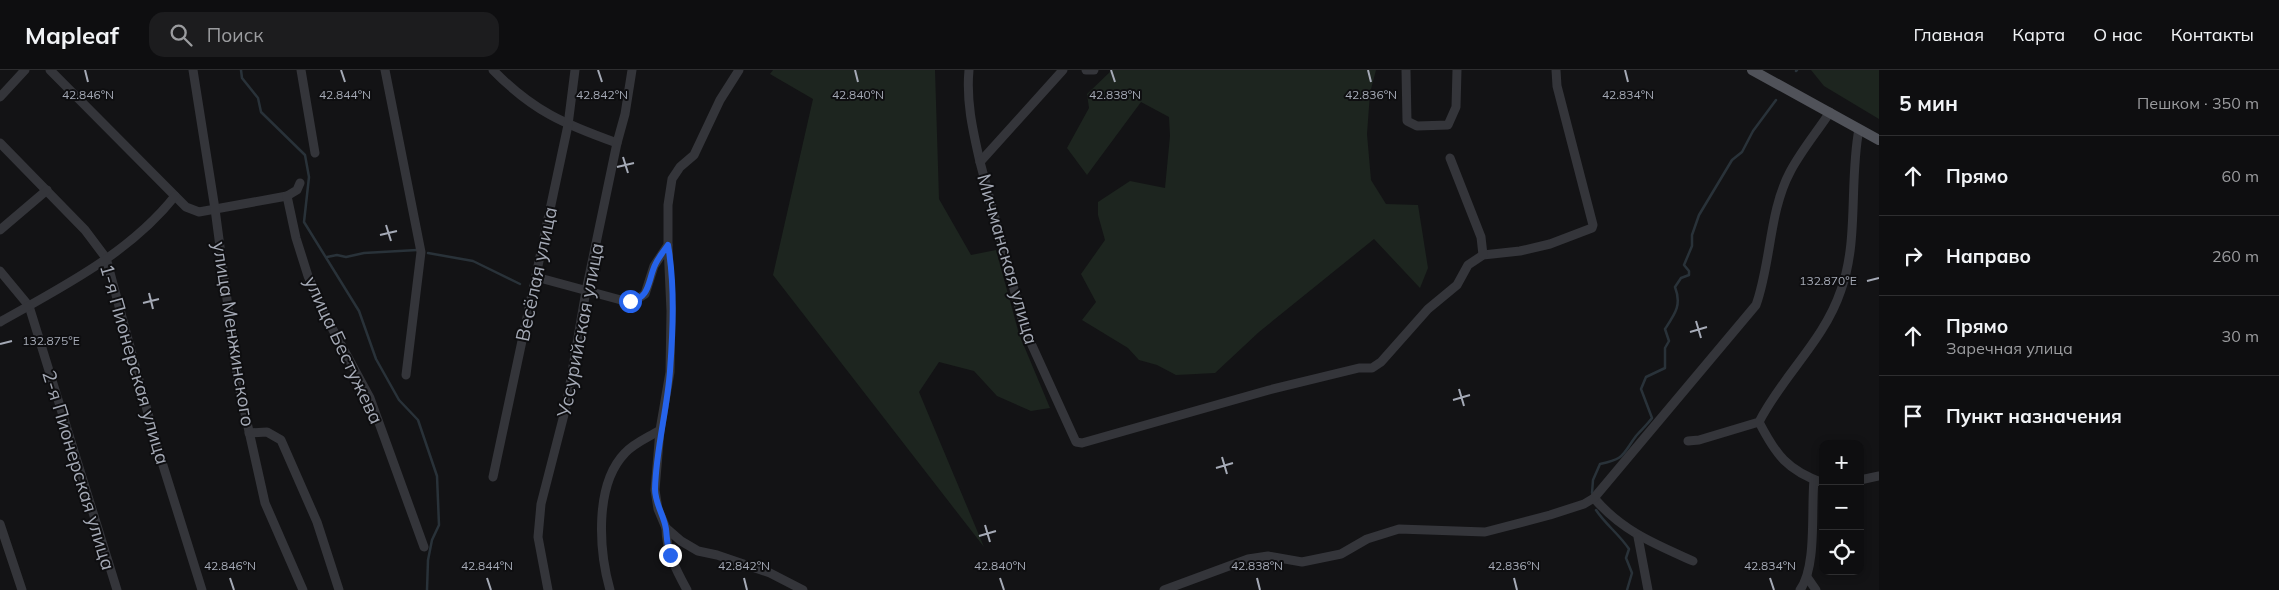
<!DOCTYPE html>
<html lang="ru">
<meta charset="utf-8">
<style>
body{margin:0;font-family:Mulish,sans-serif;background:#1c1c1e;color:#f1f3f6}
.controls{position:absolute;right:15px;bottom:15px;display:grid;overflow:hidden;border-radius:10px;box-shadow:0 2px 8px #0003}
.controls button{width:45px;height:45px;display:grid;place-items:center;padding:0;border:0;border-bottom:1px solid #2e2e30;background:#0e0e10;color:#f1f3f6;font:25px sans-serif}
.stop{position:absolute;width:15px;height:15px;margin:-11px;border:4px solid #2563eb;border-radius:50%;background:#fff}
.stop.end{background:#2563eb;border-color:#fff;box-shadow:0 1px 5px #0008}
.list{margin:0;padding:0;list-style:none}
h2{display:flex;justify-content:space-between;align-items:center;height:65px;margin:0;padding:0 20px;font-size:21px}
h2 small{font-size:16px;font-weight:400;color:#9b9c9f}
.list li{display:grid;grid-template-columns:32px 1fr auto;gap:15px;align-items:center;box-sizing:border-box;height:80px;padding:0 20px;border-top:1px solid #2e2e30}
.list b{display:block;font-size:19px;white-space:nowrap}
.list p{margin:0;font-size:16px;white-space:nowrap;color:#9b9c9f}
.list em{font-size:16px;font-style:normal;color:#9b9c9f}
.icon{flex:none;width:28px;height:28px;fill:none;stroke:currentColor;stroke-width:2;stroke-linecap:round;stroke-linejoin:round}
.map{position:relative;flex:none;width:1879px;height:520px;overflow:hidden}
header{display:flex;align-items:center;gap:30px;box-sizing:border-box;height:70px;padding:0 25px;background:#0e0e10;border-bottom:1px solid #2e2e30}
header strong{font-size:24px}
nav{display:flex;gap:28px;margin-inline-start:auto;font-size:18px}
.search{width:350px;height:45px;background:#1c1c1e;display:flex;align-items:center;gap:12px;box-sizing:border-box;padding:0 18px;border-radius:15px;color:#9b9c9f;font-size:19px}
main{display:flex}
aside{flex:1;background:#0e0e10}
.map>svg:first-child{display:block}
</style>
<header>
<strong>Mapleaf</strong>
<div class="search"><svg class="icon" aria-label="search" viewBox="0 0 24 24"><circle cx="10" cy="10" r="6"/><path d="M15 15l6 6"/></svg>Поиск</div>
<nav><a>Главная</a><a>Карта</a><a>О нас</a><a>Контакты</a></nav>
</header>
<main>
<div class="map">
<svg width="1879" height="520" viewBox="0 0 1879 520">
<rect width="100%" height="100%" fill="#131315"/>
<g fill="#1d251f">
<path d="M773 0H935L939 129 971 185 996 180 1019 264 1050 338 1031 341 997 326 974 301 939 292 919 322 984 477 773 205 813 29 770 4Z"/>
<path d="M1112 0H1376L1370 23 1367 64 1371 110 1386 134 1418 135 1428 198 1420 218 1374 169 1259 262 1215 303 1176 305 1157 295 1139 290 1128 278 1082 250 1096 232 1081 204 1105 170 1098 145V132L1130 111 1165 118 1170 66 1169 47 1141 32 1087 105 1067 78 1089 38 1087 24Z"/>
<path d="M1811 0H1879V49L1824 16Z"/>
</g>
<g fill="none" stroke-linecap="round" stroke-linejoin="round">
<g stroke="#293239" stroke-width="2.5">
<path d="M241 0 242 8 258 28 261 42 305 85 309 107 304 152 359 241 376 289 399 330 418 350 437 406 439 455 432 470 428 490 427 520"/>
<path d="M1796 1 1797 0"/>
<path d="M428 183 473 191 520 214"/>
<path d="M327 187 337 185 346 187 364 183 417 180"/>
<path d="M1592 423 1593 410 1600 394C1625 389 1622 385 1636 366 1641 360 1647 355 1652 348L1641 319 1646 307 1665 298V278L1669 271 1665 259C1675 244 1682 235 1675 217L1681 208 1689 205V201L1684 195 1692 176V165L1699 145 1732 90 1742 82 1753 61 1776 30"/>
<path d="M1596 440C1606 455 1619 464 1629 479L1626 488 1632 503 1627 520"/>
</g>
<g stroke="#34353a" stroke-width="9">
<path d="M50 0 186 137 199 142 287 126"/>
<path d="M193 0 215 139 238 312 265 433 303 520"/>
<path d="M301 0 315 83"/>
<path d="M385 0 421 182 406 305"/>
<path d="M493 0C533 41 564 54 617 73"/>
<path d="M969 0C966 32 973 61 980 92"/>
<path d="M1063 0 980 92 1025 260 1076 372 1082 373 1269 320 1359 298H1372L1381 292 1428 239 1457 215 1468 195 1483 185 1520 181 1550 174 1592 158 1593 155 1557 16 1556 0"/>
<path d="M1086 0H1094"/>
<path d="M1406 0 1407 51 1417 56 1448 55 1456 37 1457 0"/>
<path d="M0 27 25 0"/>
<path d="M0 73 85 160 106 188 156 373 202 520"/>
<path d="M1450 88 1481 167 1483 185"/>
<path d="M300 113 297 120 287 126 296 168 308 206 326 247 370 328 424 477"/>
<path d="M0 160 47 120"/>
<path d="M668 175 671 241 670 302 660 360 655 420 658 439 666 458 681 471 698 481 717 485 770 503 803 520"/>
<path d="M0 201 29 236 117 520"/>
<path d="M536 207 621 230H636L645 224 654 196 668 175V135L672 109 680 97 694 85 720 30 739 0"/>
<path d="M0 252C62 217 130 183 175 126"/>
<path d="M1759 352C1776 385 1787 400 1823 413"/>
<path d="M249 363 267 362 281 370 317 452 339 520"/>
<path d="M1688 371 1699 370 1759 352C1783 305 1824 271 1841 220 1859 171 1849 110 1859 59"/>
<path d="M493 407 568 55 575 0"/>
<path d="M1860 410 1879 406"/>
<path d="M1594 428C1622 461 1655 474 1693 491"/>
<path d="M0 454 22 520"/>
<path d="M666 458C666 481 676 500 687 520"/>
<path d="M1638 467 1648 520"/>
<path d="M1807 507 1816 520"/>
<path d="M548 520 538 467 541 434 566 337 586 221 617 73 625 44 632 0"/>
<path d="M610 520C599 481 594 415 625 383 634 373 649 367 660 360"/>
<path d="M1164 520 1248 489 1268 486 1302 492 1341 484 1367 469 1399 459 1485 462 1550 445 1584 434 1594 428 1756 235C1771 194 1769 141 1790 102 1801 81 1817 62 1830 42"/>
<path d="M1800 520C1817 497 1811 440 1814 410"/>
</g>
<path stroke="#505259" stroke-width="10" d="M1752 0 1879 70"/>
</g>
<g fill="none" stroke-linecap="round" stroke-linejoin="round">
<path stroke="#2563eb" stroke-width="6" d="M630 231C650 229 648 210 655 195 658 188 664 181 668 175 675 216 673 260 670 301 667 341 656 379 655 419 655 434 664 445 666 459 667 468 667 476 670 485"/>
</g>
<path fill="none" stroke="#a5aab6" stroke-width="2" d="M85 0 88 12M341 0 345 12M598 0 602 12M855 0 858 12M1111 0 1115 12M1368 0 1371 12M1625 0 1628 12M623 87 628 103M617 97 634 93M386 155 391 171M380 165 397 161M1867 211 1879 208M149 223 153 239M143 233 159 229M1696 251 1701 268M1690 262 1707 257M0 274 12 271M1459 319 1464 336M1453 330 1470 325M1222 387 1227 404M1216 398 1233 393M985 455 990 472M979 466 996 461M230 508 234 520M487 508 491 520M744 508 747 520M1000 508 1004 520M1257 508 1260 520M1514 508 1517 520M1770 508 1774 520"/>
<g text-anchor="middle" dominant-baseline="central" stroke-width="4" stroke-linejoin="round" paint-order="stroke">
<g font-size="19" fill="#a5aab6" stroke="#0e0e10">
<text transform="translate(1008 189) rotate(74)">Мичманская улица</text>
<text transform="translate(536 204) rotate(-78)">Весёлая улица</text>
<text transform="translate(580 260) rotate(-79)">Уссурийская улица</text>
<text transform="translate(234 264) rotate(81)">улица Менжинского</text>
<text transform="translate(344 280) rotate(65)">улица Бестужева</text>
<text transform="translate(135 294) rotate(74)">1-я Пионерская улица</text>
<text transform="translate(79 400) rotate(73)">2-я Пионерская улица</text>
</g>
</g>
<g font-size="12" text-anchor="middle" fill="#a5aab6" stroke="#0e0e10" stroke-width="4" stroke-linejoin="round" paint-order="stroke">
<text x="88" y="29">42.846°N</text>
<text x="345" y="29">42.844°N</text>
<text x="602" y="29">42.842°N</text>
<text x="858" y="29">42.840°N</text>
<text x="1115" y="29">42.838°N</text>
<text x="1371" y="29">42.836°N</text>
<text x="1628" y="29">42.834°N</text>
<text x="1828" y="215">132.870°E</text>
<text x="51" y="275">132.875°E</text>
<text x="230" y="500">42.846°N</text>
<text x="487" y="500">42.844°N</text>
<text x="744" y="500">42.842°N</text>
<text x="1000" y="500">42.840°N</text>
<text x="1257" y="500">42.838°N</text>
<text x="1514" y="500">42.836°N</text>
<text x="1770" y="500">42.834°N</text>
</g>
</svg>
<div class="controls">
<button>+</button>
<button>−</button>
<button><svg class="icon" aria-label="locate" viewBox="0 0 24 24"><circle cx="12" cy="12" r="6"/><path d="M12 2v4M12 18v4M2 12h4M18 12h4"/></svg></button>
</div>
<div class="stop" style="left:630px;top:231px"></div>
<div class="stop end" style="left:670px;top:485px"></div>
</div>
<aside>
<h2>5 мин<small>Пешком · 350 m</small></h2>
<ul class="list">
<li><svg class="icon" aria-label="ahead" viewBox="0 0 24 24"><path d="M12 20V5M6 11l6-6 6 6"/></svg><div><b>Прямо</b></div><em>60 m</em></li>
<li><svg class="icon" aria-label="right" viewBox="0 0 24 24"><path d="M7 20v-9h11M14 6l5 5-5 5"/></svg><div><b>Направо</b></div><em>260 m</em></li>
<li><svg class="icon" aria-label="ahead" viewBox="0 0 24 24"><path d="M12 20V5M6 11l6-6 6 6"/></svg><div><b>Прямо</b><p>Заречная улица</p></div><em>30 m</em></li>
<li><svg class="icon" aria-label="arrive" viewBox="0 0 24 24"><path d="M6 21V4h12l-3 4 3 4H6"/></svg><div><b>Пункт назначения</b></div></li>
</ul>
</aside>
</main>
